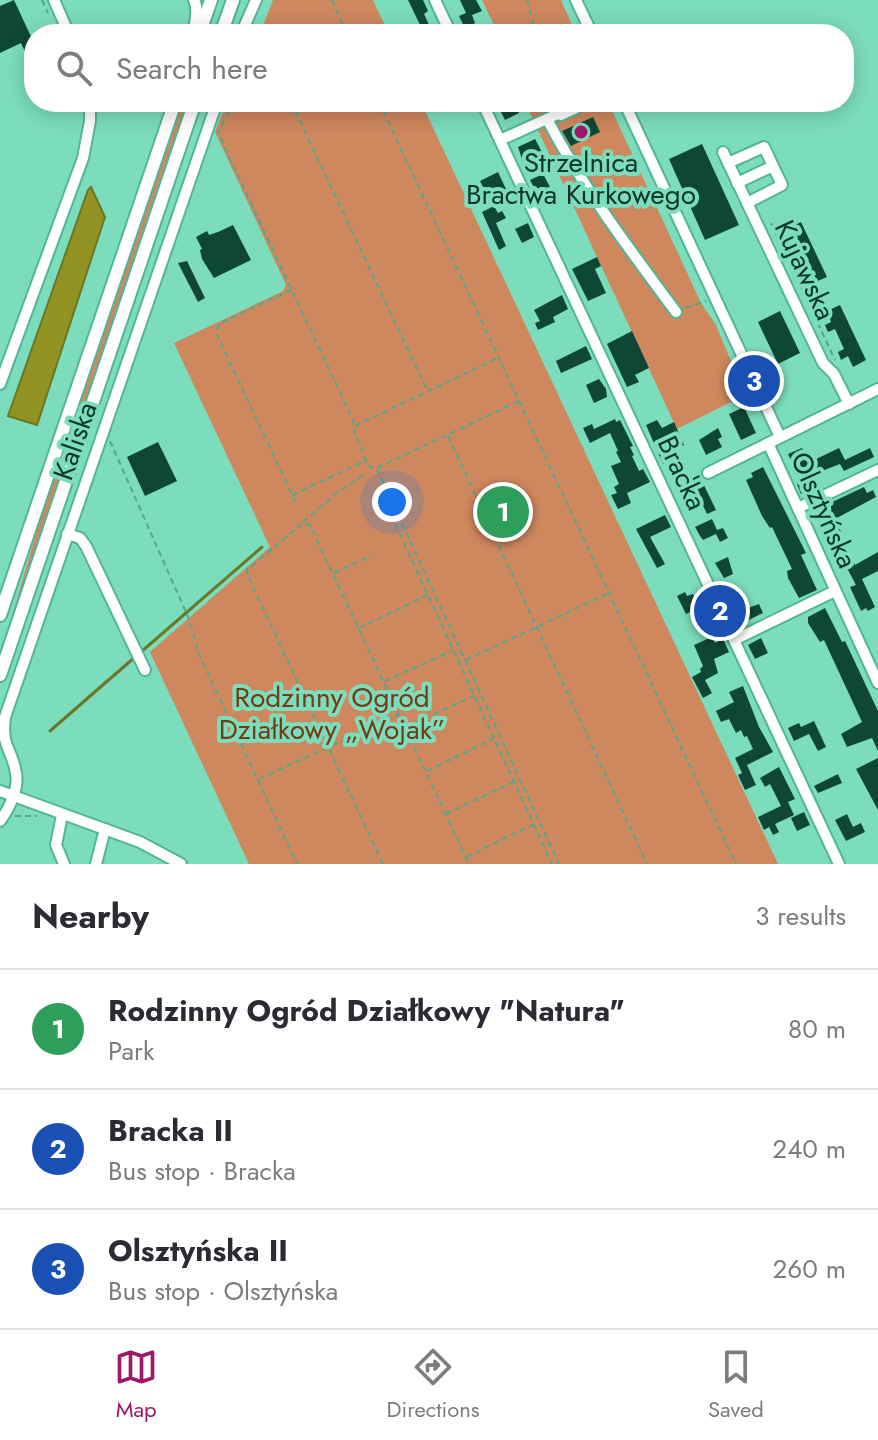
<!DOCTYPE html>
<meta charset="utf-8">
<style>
body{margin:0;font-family:Jost,sans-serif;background:#f2f2f3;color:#2b2b33}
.you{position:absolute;left:392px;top:502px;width:28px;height:28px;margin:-20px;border:6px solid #fff;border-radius:50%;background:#1a73e8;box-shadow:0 0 0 12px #1a73e833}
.badge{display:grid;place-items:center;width:52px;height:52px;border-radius:50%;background:#9e1869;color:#fff;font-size:26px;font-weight:700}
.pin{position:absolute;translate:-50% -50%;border:4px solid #fff;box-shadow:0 2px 8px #0006}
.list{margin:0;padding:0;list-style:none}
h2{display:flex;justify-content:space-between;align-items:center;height:104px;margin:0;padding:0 32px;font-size:34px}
h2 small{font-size:26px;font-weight:400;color:#7c7c81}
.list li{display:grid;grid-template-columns:52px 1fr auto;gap:24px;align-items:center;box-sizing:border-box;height:120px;padding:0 32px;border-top:2px solid #e1e1e2}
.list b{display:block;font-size:30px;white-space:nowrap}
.list p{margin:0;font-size:26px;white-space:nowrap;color:#7c7c81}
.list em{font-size:26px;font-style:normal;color:#7c7c81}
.icon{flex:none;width:44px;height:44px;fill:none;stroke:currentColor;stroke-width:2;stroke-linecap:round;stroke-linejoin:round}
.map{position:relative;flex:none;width:878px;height:864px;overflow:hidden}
.search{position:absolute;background:#fff;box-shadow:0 4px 20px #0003;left:24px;right:24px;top:24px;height:88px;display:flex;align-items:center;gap:20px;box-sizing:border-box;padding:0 28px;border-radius:32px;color:#7c7c81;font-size:30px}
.sheet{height:464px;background:#fff}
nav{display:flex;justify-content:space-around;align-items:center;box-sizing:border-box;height:112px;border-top:2px solid #e1e1e2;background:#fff;font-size:22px;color:#7c7c81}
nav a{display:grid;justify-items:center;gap:4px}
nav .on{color:#9e1869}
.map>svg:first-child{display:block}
</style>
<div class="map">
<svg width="878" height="864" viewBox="0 0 878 864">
<rect width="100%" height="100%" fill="#7cddbd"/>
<g fill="#cf875e">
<path d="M273 0H373L389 34H260Z"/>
<path d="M482 0H561L576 34H498Z"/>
<path d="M183 102H189L146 222 0 657 43 510Z"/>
<path d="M227 102H421L778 864H249L150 652 270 547 174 343 283 291 286 285 215 132Z"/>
<path d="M525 102H608L701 303 716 325 745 395 677 429Z"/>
</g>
<path fill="#929322" stroke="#6a7724" stroke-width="2" d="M91 187 105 217 37 425 8 416 88 190Z"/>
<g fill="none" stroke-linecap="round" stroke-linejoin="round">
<g stroke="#6a7724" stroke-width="3">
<path d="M141 652 262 547"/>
<path d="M50 731 135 657"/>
</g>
</g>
<g fill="#0f4737">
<path d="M14 0 34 43V71L21 43 0 53V6Z"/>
<path d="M408 0H423L428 11 424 14 430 27 435 25 440 34H415L423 31Z"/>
<path d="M460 0H476L482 11 472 15 475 23 465 28 459 16 466 13Z"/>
<path d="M513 102H531L517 109 519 113 505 120 499 108Z"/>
<path d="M593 117 600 132 571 146 562 131Z"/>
<path d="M535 139 543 154 523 162 518 147Z"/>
<path d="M702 144 739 225 705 240 669 159Z"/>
<path d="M498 172 506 189 488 198 480 181Z"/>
<path d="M543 174 550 187 537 193 530 180Z"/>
<path d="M494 206 498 213 502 211 506 218 496 223 506 246 499 250 482 212Z"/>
<path d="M801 222 827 277 813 283 809 273 802 276 798 269 805 266 796 246 789 249 786 241 792 238 788 228Z"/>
<path d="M528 223 534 237 522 243 515 229Z"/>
<path d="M233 225 251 260 214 278 202 259 200 250 202 249 196 237 207 231 209 235 218 232Z"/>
<path d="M597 257 601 266 595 269 606 293 588 301 572 269Z"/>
<path d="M187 261 205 298 198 302 178 263Z"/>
<path d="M562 295 568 309 553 317 555 322 538 330 535 323 540 321 534 310Z"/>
<path d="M840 305 866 360 853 367 848 356 841 360 838 352 844 349 835 329 828 332 825 325 831 322 827 311Z"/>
<path d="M780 311 800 353 778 364 758 322Z"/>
<path d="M632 331 649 368 635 375 639 382 627 387 607 344Z"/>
<path d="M586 346 592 359 561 373 556 361Z"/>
<path d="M599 379 606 389 607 397 594 403 586 385Z"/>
<path d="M744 407 756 433 741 440 729 414Z"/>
<path d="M615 419 616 422 620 420 633 446 630 447 634 455 632 456 639 471 643 469 650 482 627 493 631 503 618 509 611 495 617 493 614 487 619 484 611 466 621 462 616 452 618 451 610 433 590 443 583 428 592 424 594 429Z"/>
<path d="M657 420 662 428 674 422 684 445 671 451 674 458 663 464 646 425Z"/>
<path d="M718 428 722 437 718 439 722 447 706 455 699 440Z"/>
<path d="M158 442 177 481 145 496 127 457Z"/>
<path d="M802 448 807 458 810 456 812 461 839 448 845 460 870 448 874 457 844 471 840 464 809 476 814 488 801 494 797 484 801 482 788 454Z"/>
<path d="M763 467 806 553 801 555 817 590 799 598 788 578 787 571 792 569 772 527 770 528 762 516 746 480 753 477 751 473Z"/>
<path d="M699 475 716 510 707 514 700 499 686 506 679 491 694 484 691 479Z"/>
<path d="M864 487 867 493 873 490 876 497 835 519 828 504Z"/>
<path d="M665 515 671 527 650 537 665 564 657 568 636 529Z"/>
<path d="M712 519 717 530 723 528 728 538 720 542 716 534 703 540 700 536 695 527Z"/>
<path d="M837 522 855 565 878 552V571L862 579 875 607 868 611 866 608 861 611 850 587 856 585 848 570 842 569 823 529Z"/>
<path d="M728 557 733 574 724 578 715 563Z"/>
<path d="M685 592 687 596 693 594 699 608 686 614 677 596Z"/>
<path d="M759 604 763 613 740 624 734 613Z"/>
<path d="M825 608 842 642 845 641 878 711V751L872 738 847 747 841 734 862 722 824 640 820 642 808 623V617Z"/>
<path d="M709 613 716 627 703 633 697 619Z"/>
<path d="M712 637 715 643 723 639 729 652 714 659 718 673 705 680 712 693 703 698 692 677 701 672 700 669 703 666 694 645Z"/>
<path d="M761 638 768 653 755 659 748 645Z"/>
<path d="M743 686 759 727 773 752 747 765 756 785 745 790 738 775 742 773 735 758 753 749 747 736 744 737 741 730 736 733 729 719 721 722 716 711 734 702 729 692Z"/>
<path d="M814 721 826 747 818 751 809 734 794 741 788 728 799 723 801 727Z"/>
<path d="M878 758V810L856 769Z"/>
<path d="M779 767 795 799 788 802 794 815 775 824 779 832 773 835 769 827 764 830 758 817 781 806 770 784 765 787 760 778Z"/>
<path d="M838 774 842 783 818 793 814 786Z"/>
<path d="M804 812 810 825 797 831 791 818Z"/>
<path d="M847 814 853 827 861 823 865 832 846 841 835 820Z"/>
</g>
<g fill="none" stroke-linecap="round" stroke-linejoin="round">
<defs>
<g id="minor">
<path d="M54 0 69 34"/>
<path d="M194 0C200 11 193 21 195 34"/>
<path d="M435 0 451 34"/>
<path d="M576 0 592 34"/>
<path d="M241 34 256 0"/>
<path d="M482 102 839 864"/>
<path d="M624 102 780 437"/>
<path d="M561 115 589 102"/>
<path d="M547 119C583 188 630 250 676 312"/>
<path d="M500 140 560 113 571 102"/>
<path d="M723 152 823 363 834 374 849 404"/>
<path d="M728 163 764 147 782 185 747 203"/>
<path d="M737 183 773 166"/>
<path d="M0 384 83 158 90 121V102"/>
<path d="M768 443 878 683"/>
<path d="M708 473 878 389"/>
<path d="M798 508 878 470"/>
<path d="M67 534 80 538 86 546 145 670"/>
<path d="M734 640 835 591"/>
<path d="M0 791 140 842 181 864"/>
<path d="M62 815 56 845 64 864"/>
<path d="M0 821C9 809 19 789 16 773 12 748 1 748 5 717L217 102"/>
<path d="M96 864 105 829"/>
</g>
<g id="major">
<path d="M199 34 211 0"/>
<path d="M221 34 233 0"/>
<path d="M0 615 175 102"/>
<path d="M0 675 195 102"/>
</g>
</defs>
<use href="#minor" stroke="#53b597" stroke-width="14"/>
<use href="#major" stroke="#53b597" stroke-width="16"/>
<g stroke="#56a68c" stroke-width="2" stroke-dasharray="6 4" stroke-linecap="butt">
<path d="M42 0 48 13"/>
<path d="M332 0 347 34"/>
<path d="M527 0 536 34"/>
<path d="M233 102 218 133 353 420 355 434 368 465 372 468H377L519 401"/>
<path d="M291 102 428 392"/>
<path d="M379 102 736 864"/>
<path d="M771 223 835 360"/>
<path d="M291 290 220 323 216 333 297 505"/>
<path d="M686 308 706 301"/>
<path d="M355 426 498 358"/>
<path d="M448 436 647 864"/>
<path d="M110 441 189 619 199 654 297 864"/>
<path d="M377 469 559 864"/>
<path d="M292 495 365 461"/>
<path d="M391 515 552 864"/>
<path d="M303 522 338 492 363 476"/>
<path d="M334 573 371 556"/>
<path d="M359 628 428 595"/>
<path d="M466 660 609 593"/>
<path d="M385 681 452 651"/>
<path d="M406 727 473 696"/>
<path d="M427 771 493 739"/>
<path d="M259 779 398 715"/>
<path d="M446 814 513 782"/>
<path d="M15 816H37"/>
<path d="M466 857 533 825"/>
<path d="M383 864 247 574 248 569 303 523 310 525 469 864"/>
</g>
<use href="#minor" stroke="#fff" stroke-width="10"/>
<use href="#major" stroke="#fff" stroke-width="12"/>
</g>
<circle fill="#9e1869" stroke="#7cddbd" stroke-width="3" cx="581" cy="132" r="8"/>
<g text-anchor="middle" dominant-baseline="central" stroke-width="8" stroke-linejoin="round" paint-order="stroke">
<g font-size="28" fill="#0b372a" stroke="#7cddbd">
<text x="581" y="162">Strzelnica<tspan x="581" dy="32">Bractwa Kurkowego</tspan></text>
</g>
<g font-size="28" fill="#0b372a" stroke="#7cddbd">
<text transform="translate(805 270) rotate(65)">Kujawska</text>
<text transform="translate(75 441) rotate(-71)">Kaliska</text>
<text transform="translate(682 473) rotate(65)">Bracka</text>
<text transform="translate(824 510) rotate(66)">Olsztyńska</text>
</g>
<g font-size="28" fill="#753b15" stroke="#7cddbd">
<text x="332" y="697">Rodzinny Ogród<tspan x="332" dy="32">Działkowy „Wojak”</tspan></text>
</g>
</g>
</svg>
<div class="you"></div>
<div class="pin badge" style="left:503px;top:512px;background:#2e9e5b">1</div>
<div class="pin badge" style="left:720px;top:611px;background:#1a4fb4">2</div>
<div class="pin badge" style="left:754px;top:381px;background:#1a4fb4">3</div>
<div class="search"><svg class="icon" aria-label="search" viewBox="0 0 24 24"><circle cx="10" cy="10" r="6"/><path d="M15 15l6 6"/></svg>Search here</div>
</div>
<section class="sheet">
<h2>Nearby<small>3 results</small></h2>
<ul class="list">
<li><span class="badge" style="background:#2e9e5b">1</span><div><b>Rodzinny Ogród Działkowy &quot;Natura&quot;</b><p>Park</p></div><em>80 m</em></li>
<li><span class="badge" style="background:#1a4fb4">2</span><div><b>Bracka II</b><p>Bus stop · Bracka</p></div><em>240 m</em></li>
<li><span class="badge" style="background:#1a4fb4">3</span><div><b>Olsztyńska II</b><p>Bus stop · Olsztyńska</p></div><em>260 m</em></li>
</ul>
</section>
<nav>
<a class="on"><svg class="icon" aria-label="map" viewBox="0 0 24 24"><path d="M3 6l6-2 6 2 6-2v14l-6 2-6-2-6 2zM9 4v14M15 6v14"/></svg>Map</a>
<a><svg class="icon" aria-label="directions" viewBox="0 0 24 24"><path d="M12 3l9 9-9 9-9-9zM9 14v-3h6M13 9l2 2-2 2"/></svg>Directions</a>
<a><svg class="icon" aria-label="saved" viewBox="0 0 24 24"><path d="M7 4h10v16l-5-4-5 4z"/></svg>Saved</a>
</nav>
